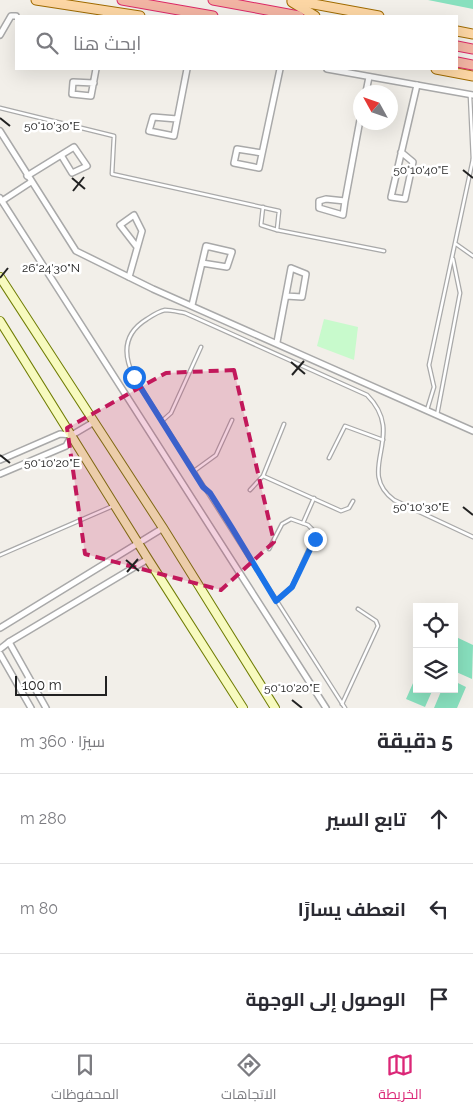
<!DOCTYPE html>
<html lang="ar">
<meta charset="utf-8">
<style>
body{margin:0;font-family:Raleway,Cairo,sans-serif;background:#f7f7f7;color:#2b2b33;direction:rtl}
.controls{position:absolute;right:15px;bottom:15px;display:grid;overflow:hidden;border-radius:0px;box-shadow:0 5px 20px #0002}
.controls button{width:45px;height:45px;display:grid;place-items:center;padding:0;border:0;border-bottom:1px solid #e1e1e2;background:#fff;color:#2b2b33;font:25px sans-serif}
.compass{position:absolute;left:353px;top:85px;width:45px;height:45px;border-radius:50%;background:#fff;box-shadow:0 5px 20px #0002;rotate:310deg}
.scale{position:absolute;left:15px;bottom:12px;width:92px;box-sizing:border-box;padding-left:5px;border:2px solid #222;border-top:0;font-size:14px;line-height:18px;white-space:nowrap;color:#222;-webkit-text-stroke:4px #fff;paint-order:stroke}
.stop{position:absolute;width:15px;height:15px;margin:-11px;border:4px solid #1a73e8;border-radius:50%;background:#fff}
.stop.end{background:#1a73e8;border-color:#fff;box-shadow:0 1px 5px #0008}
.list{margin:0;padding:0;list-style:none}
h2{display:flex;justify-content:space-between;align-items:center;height:65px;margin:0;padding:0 20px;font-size:21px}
h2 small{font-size:16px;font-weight:400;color:#7c7c81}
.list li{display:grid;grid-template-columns:32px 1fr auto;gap:15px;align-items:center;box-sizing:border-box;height:90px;padding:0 20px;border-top:1px solid #e1e1e2}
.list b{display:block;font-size:19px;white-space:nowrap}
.list em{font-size:16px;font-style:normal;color:#7c7c81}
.icon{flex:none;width:28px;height:28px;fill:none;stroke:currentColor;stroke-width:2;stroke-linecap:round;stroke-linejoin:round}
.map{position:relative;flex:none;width:473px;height:708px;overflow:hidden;direction:ltr}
.search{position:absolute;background:#fff;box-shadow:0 5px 20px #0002;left:15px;right:15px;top:15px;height:55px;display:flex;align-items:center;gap:12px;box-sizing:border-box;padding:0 18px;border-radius:0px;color:#7c7c81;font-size:19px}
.sheet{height:335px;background:#fff}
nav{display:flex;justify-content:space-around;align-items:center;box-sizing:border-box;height:70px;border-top:1px solid #e1e1e2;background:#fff;font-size:14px;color:#7c7c81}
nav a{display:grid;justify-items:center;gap:2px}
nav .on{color:#db2777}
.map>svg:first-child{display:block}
</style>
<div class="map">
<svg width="473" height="708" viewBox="0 0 473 708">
<rect width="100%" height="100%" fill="#f2efe9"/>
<path fill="#c8facc" d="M324 319 358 327 354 360 317 346Z"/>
<g fill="#88e0be">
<path d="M428 0H473V9Z"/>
<path d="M454 636 473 645 472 679 454 671Z"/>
<path d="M417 674V689H433L425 707 406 699Z"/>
<path d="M454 681 466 687 457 708H434L442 689H454Z"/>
</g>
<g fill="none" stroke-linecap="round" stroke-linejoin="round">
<defs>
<g id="service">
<path d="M470 96 473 160"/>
<path d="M0 108 114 136 112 174 279 211 277 230 384 251"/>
<path d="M263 207 261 225 277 230"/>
<path d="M456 244 473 256"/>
<path d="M427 410 434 387 429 365 473 159"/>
<path d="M437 415 460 293 453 259"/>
<path d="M162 421 171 413 201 347"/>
<path d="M329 458 345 426 383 440"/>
<path d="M194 471 216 455 232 420"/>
<path d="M263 476 341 511 349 508 353 501"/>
<path d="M250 490 263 476 284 424"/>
<path d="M303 523 314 498"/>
<path d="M269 549 282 524 291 519 308 525 316 533 292 587 276 601"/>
<path d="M0 555 113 506"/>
<path d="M342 704 378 626 376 621 358 609"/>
<path d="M345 708 134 377C122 353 124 333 147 319 153 315 159 311 165 310 171 310 179 312 185 313L367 395C408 436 354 470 394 500L473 537"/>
</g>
<g id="minor">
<path d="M0 35 11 16H16"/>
<path d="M327 69 473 95"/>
<path d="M94 83 73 82 72 94 91 96 96 69"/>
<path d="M366 92 369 77"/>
<path d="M177 119 153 117 149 131 174 136 187 69"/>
<path d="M0 131 76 251 153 289 473 431"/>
<path d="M401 152 413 162 405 199 391 197 417 85"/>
<path d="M262 153 237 149 234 163 259 168 280 69"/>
<path d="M27 176 74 147 87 166 72 173 61 155"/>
<path d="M0 198 326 708"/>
<path d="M2 201 31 182"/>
<path d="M345 201 326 199 319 201V208L343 215 345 201 360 120"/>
<path d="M129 277 142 231 134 215 120 225 137 247"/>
<path d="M192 305 206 246 232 252 227 267 202 263"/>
<path d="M277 342 291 268 306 274 302 297 286 296"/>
<path d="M0 460 60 434 72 435"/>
<path d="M0 474 66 446 72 435 94 422"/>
<path d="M0 628 163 528"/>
<path d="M0 649 9 642"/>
<path d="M0 654 31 708"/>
<path d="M46 708 9 642 148 559"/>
</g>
<g id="secondary">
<path d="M0 277 163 528 275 708"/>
<path d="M0 321 148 559 243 708"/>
</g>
<g id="primary">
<path d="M36 0 140 16"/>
<path d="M292 0 379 16"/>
<path d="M292 2 315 16"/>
<path d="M457 31 473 34"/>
<path d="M436 69 473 76"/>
</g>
<g id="trunk">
<path d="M122 0 213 16"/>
<path d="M213 0 299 16"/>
<path d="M457 46 473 49"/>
<path d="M457 62 473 65"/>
</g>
</defs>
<use href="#service" stroke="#a9a9a9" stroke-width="5"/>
<use href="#minor" stroke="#a9a9a9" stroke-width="8"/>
<use href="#secondary" stroke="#707d05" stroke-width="10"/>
<use href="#primary" stroke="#a06b00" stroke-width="11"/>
<use href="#trunk" stroke="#dc2a67" stroke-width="11"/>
<use href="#service" stroke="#fff" stroke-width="2.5"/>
<use href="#minor" stroke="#fff" stroke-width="5"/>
<use href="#secondary" stroke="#f7fabf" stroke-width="8"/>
<use href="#primary" stroke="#fcd6a4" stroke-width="9"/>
<use href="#trunk" stroke="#f2b4a3" stroke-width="9"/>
</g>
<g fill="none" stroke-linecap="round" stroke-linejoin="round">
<path stroke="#1a73e8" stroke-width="6" d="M134 377 203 487 210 493 232 528 276 601 292 587 315 539"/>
</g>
<path fill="#c2185b" fill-opacity="0.2" stroke="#c2185b" stroke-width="4" stroke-dasharray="10 6" stroke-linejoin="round" d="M234 370 274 542 221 590 85 554 67 428 166 373Z"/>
<path fill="none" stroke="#222" stroke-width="2" d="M0 118 10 126M463 170 473 178M72 178 85 189M73 191 84 177M0 278 8 268M291 362 305 374M292 375 304 361M0 455 10 463M463 507 473 515M126 560 139 571M127 572 138 559M292 700 302 708"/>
<g font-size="12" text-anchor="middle" fill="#222" stroke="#fff" stroke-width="5" stroke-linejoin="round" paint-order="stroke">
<text x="52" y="130">50°10'30"E</text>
<text x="421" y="174">50°10'40"E</text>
<text x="51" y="272">26°24'30"N</text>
<text x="52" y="467">50°10'20"E</text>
<text x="421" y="511">50°10'30"E</text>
<text x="292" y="692">50°10'20"E</text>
</g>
</svg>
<div class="controls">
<button><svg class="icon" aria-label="locate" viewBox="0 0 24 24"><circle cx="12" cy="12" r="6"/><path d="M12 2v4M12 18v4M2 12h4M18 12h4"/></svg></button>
<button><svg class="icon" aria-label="layers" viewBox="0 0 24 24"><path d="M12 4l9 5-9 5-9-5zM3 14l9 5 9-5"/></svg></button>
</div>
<svg class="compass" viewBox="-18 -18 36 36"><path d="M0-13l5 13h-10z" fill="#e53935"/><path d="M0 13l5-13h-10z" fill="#7c7c81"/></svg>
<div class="scale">100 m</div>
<div class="stop" style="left:134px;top:377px"></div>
<div class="stop end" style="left:315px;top:539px"></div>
<div class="search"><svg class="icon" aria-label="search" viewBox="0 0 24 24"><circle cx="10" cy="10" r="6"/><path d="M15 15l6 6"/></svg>ابحث هنا</div>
</div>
<section class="sheet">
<h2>5 دقيقة<small>سيرًا · 360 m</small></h2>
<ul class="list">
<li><svg class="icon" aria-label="ahead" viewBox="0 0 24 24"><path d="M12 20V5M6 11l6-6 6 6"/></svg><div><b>تابع السير</b></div><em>280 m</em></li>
<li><svg class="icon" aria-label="left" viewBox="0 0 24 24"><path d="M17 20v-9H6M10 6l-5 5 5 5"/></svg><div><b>انعطف يسارًا</b></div><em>80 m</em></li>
<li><svg class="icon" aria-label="arrive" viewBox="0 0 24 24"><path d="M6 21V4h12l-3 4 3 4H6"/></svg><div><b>الوصول إلى الوجهة</b></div></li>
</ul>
</section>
<nav>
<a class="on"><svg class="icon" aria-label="map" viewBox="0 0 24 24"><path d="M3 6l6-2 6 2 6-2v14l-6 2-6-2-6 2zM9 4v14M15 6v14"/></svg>الخريطة</a>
<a><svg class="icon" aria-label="directions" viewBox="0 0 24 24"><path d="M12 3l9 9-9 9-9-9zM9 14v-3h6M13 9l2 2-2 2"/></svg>الاتجاهات</a>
<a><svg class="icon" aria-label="saved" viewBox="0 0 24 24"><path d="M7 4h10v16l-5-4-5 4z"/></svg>المحفوظات</a>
</nav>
